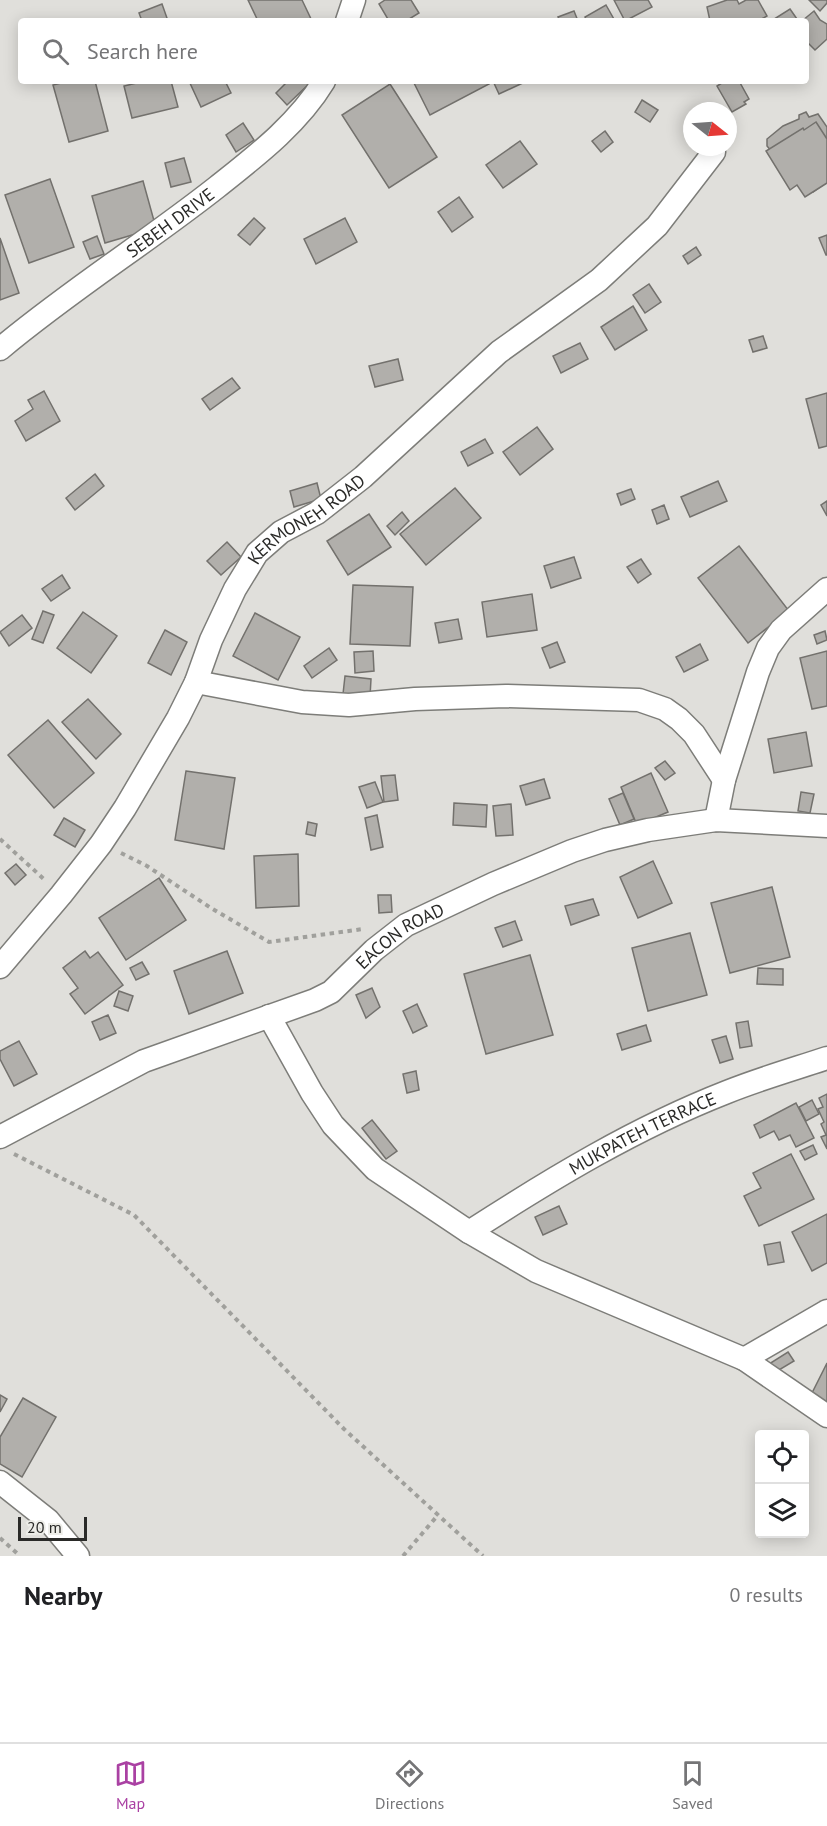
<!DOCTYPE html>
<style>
body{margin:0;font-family:"PT Sans",sans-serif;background:#f6f6f6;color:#202124}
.controls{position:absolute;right:18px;bottom:18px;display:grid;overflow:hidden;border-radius:6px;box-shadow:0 3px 15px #0003}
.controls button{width:54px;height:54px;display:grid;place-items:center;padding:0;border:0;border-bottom:2px solid #e0e0e0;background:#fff;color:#202124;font:30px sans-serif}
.compass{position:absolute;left:683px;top:102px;width:54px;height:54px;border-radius:50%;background:#fff;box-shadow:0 3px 15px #0003;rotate:107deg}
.scale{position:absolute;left:18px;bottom:15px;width:69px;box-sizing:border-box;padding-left:6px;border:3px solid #2a2a28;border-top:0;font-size:16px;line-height:21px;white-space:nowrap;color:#2a2a28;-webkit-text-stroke:4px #edede8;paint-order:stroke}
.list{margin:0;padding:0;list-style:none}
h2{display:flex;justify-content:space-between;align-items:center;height:78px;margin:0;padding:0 24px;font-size:26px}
h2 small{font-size:20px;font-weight:400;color:#757577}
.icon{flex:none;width:33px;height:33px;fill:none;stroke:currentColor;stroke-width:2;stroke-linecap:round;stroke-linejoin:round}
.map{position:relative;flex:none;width:827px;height:1556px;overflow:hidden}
.search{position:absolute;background:#fff;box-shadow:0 3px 15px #0003;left:18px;right:18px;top:18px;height:66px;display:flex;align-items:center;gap:15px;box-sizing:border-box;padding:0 21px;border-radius:6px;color:#757577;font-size:22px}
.sheet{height:186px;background:#fff}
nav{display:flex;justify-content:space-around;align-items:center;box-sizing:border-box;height:84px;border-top:2px solid #e0e0e0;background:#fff;font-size:16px;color:#757577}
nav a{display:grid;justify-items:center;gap:3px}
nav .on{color:#aa41a3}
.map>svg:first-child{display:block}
</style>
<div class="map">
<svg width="827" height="1556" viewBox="0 0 827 1556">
<rect width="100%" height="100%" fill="#e0dfdb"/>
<g fill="#b1afab" stroke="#73716d" stroke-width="1.5">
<path d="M248 0H302L312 21H258Z"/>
<path d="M385 0H411L419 13 406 21H389L379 4Z"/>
<path d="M614 0H648L652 7 625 21Z"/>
<path d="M727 0H737L739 4 746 0H758L767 16 758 21H710L707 7Z"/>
<path d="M809 0H827V3L820 11Z"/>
<path d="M162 4 168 21H142L139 13Z"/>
<path d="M606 5 615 21H587L585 17Z"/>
<path d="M790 9 797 19 793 21H771Z"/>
<path d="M574 11 578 21H560L558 17Z"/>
<path d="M814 11 820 20 827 24V39L815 50 806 41V21H802Z"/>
<path d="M69 81H95L108 131 69 142 53 85Z"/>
<path d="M145 81H171L178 107 132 118 124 86Z"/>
<path d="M189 81H225L231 93 201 107Z"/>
<path d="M288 81H312L287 105 276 93Z"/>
<path d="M413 81H487L489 84 430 115Z"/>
<path d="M493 81H527L499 94Z"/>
<path d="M725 81H739L749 99 744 102 746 104 732 112 717 86Z"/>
<path d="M390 84 437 157 389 188 342 115Z"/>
<path d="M642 100 658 110 650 122 635 112Z"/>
<path d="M806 112 809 117 818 114 827 127V182L813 192 800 178 795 179 767 146V139L783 126 799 119V115Z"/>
<path d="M816 122 827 139V183L805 197 797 185 790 190 766 151 803 128 804 130Z"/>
<path d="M243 123 254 140 236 152 226 135Z"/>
<path d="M605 131 613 142 601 152 592 141Z"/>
<path d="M520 141 537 164 503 188 486 165Z"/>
<path d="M184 158 191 182 171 187 165 163Z"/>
<path d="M50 179 74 247 29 263 5 195Z"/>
<path d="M143 181 156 228 105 243 92 196Z"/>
<path d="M459 197 473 217 452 232 438 212Z"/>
<path d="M254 218 265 228 250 245 238 235Z"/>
<path d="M345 218 357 242 316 264 304 239Z"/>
<path d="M827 235V255H826L819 238Z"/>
<path d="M97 236 104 254 90 259 83 242Z"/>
<path d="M0 238 19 293 0 300Z"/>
<path d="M696 247 701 255 688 264 683 256Z"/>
<path d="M649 284 661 302 645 313 633 295Z"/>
<path d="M633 306 647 330 615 350 601 327Z"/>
<path d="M763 336 767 348 753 352 749 340Z"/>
<path d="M580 343 588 359 561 373 553 356Z"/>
<path d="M398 359 403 380 375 387 369 366Z"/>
<path d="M232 378 240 388 210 410 202 399Z"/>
<path d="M44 391 60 421 26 441 15 421 33 409 28 400Z"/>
<path d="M827 393V446L819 448 806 399Z"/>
<path d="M537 427 553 449 520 475 503 452Z"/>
<path d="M485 439 493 453 468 466 461 452Z"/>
<path d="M95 474 104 486 75 510 66 498Z"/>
<path d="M718 481 727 501 690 517 681 497Z"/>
<path d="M317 483 321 499 294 507 290 491Z"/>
<path d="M455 488 481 518 426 565 400 534Z"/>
<path d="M631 489 635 499 621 505 617 494Z"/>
<path d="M827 501V516L821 505Z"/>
<path d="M664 505 669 519 657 524 652 510Z"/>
<path d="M402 512 409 521 395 535 387 526Z"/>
<path d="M369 514 391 547 348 575 327 541Z"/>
<path d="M227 542 241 557 221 575 207 561Z"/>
<path d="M739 546 789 611 748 643 698 578Z"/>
<path d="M574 557 581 578 551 588 544 566Z"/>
<path d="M641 559 651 574 638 583 627 567Z"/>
<path d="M62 575 70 588 51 601 42 589Z"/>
<path d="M353 585 413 587 410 646 350 644Z"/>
<path d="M532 594 537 630 487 637 482 602Z"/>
<path d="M43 611 54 615 43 643 32 639Z"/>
<path d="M83 612 117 636 91 673 57 648Z"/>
<path d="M255 613 300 637 278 680 233 656Z"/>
<path d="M22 615 32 628 9 646 0 632Z"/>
<path d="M458 619 462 639 439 643 435 623Z"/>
<path d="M165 630 187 642 171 675 148 663Z"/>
<path d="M825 631 827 640 817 644 814 635Z"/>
<path d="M557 642 565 662 550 668 542 648Z"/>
<path d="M700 644 708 660 684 672 676 657Z"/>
<path d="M329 648 337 660 312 678 304 666Z"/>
<path d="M373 651 374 671 355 673 354 652Z"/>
<path d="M827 651V706L812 709 800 658Z"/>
<path d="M345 676 371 679 370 697 343 694Z"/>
<path d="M88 699 121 734 96 759 62 722Z"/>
<path d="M48 720 94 773 54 808 8 755Z"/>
<path d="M806 732 812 766 774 773 768 739Z"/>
<path d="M665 761 675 773 665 780 655 768Z"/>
<path d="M186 771 235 778 224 849 175 840Z"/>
<path d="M651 773 668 812 637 825 621 787Z"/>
<path d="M395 775 398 800 384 802 381 776Z"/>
<path d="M544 779 550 798 526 805 520 786Z"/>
<path d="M375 782 383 802 367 808 359 787Z"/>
<path d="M801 792 814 794 810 813 798 811Z"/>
<path d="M623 793 634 819 620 825 609 799Z"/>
<path d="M454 803 487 805 486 827 453 825Z"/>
<path d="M511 804 513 835 496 836 493 806Z"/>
<path d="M377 815 383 847 371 850 365 818Z"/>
<path d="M64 818 85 830 75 847 54 835Z"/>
<path d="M308 822 317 824 315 836 306 834Z"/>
<path d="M298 854 299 906 256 908 254 856Z"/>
<path d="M653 861 672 903 638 918 620 877Z"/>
<path d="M16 864 26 875 15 885 5 873Z"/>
<path d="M159 878 186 920 126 960 99 918Z"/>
<path d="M772 887 790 957 730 973 711 903Z"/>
<path d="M378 895H391L392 912 379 913Z"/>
<path d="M593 899 599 915 571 925 565 906Z"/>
<path d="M515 921 522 940 503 947 495 928Z"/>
<path d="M690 933 707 995 648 1011 632 948Z"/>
<path d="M85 951 90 958 98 952 123 985 85 1014 70 994 78 988 63 968Z"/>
<path d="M227 951 243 993 189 1014 174 971Z"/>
<path d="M530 955 553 1035 486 1054 464 974Z"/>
<path d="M142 962 149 974 136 980 130 968Z"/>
<path d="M758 968 783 969V985L757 984Z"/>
<path d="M372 988 380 1007 366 1018 356 995Z"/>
<path d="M119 991 133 996 128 1011 114 1006Z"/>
<path d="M417 1004 427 1026 413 1033 403 1011Z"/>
<path d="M108 1015 116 1033 100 1040 92 1022Z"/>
<path d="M748 1021 752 1046 740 1048 736 1023Z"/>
<path d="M646 1025 651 1041 622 1050 617 1034Z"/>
<path d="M726 1036 733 1059 720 1063 712 1040Z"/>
<path d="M19 1041 37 1074 14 1086 0 1059V1051Z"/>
<path d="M416 1071 419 1090 407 1093 403 1074Z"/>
<path d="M827 1094V1149L821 1137 826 1135 821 1124 824 1122 818 1109 823 1107 819 1098Z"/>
<path d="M812 1100 819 1114 806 1121 799 1107Z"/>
<path d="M796 1103 814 1138 796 1147 790 1135 779 1140 774 1131 760 1138 754 1125Z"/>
<path d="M372 1120 397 1151 386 1159 362 1128Z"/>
<path d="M813 1145 817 1154 805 1160 800 1151Z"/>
<path d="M791 1154 814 1199 759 1226 744 1196 761 1188 753 1173Z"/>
<path d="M559 1206 567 1224 543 1235 535 1217Z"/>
<path d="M827 1214V1263L812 1271 792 1232Z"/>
<path d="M780 1242 784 1262 768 1265 764 1245Z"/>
<path d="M788 1352 794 1361 774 1373 769 1364Z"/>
<path d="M827 1363V1406L810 1397Z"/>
<path d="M0 1395 7 1399 0 1412Z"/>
<path d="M23 1398 56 1417 22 1477 0 1464V1437Z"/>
</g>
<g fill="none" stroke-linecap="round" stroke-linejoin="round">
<defs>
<g id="minor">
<path d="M347 21 354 0"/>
<path id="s1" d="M0 349C69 291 146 243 217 187 256 156 298 124 324 81"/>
<path d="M196 682 302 702 349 705 415 699 506 696 639 700 665 709 679 719 694 734 724 780"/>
<path d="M716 820 724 780 758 672 768 648 781 630 827 589"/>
<path id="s2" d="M0 967 61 895 101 844 125 808 178 718 196 682 211 640 235 589 257 553 281 532 317 513 363 477 499 352 599 280 657 226 714 152"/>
<path d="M269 1016 312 1093 333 1125 375 1169 469 1232 536 1271 744 1359 827 1416"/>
<path id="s3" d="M0 1137 144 1061 315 1000 331 992 374 950 406 925 493 884 572 851 605 840 648 830 716 820 827 826"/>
<path id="s4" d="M469 1232C551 1179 635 1128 727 1092 759 1079 794 1069 827 1058"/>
<path d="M744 1359 827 1311"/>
<path d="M0 1482 48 1520 78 1556"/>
</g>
</defs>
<use href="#minor" stroke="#7d7d79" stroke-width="25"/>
<g stroke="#a0a09c" stroke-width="4" stroke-dasharray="4.5 4.5" stroke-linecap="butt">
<path d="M0 839 46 881"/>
<path d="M121 853 147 866 211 908 269 942 363 929"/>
<path d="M14 1154 134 1215 344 1429 483 1556"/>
<path d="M0 1538 20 1556"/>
<path d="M403 1556 438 1515"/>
</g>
<use href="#minor" stroke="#fff" stroke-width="22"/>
</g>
<g text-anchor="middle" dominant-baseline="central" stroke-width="4.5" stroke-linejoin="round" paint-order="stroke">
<g font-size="18" fill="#2a2a28" stroke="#edede8">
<text stroke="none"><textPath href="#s1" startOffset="212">SEBEH DRIVE</textPath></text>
<text stroke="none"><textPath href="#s2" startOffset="550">KERMONEH ROAD</textPath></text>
<text stroke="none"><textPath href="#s3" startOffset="452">EACON ROAD</textPath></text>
<text stroke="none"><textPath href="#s4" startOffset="200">MUKPATEH TERRACE</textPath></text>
</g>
</g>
</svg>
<div class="controls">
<button><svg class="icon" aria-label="locate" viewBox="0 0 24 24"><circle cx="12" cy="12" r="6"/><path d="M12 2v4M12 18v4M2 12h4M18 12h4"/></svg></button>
<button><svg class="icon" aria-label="layers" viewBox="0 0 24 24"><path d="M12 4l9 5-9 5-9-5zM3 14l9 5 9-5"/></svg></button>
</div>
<svg class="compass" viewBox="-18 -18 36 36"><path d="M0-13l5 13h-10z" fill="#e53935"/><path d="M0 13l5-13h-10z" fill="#757577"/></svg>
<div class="scale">20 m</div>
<div class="search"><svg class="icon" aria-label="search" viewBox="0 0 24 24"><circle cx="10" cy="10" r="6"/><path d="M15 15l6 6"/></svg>Search here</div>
</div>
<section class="sheet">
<h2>Nearby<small>0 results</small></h2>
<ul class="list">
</ul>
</section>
<nav>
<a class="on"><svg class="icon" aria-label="map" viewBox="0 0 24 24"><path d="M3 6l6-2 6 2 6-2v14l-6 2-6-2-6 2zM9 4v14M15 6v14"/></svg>Map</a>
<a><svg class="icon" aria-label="directions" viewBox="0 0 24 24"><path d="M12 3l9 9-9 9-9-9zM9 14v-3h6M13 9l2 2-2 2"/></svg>Directions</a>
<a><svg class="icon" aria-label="saved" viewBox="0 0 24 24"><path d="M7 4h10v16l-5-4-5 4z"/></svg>Saved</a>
</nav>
